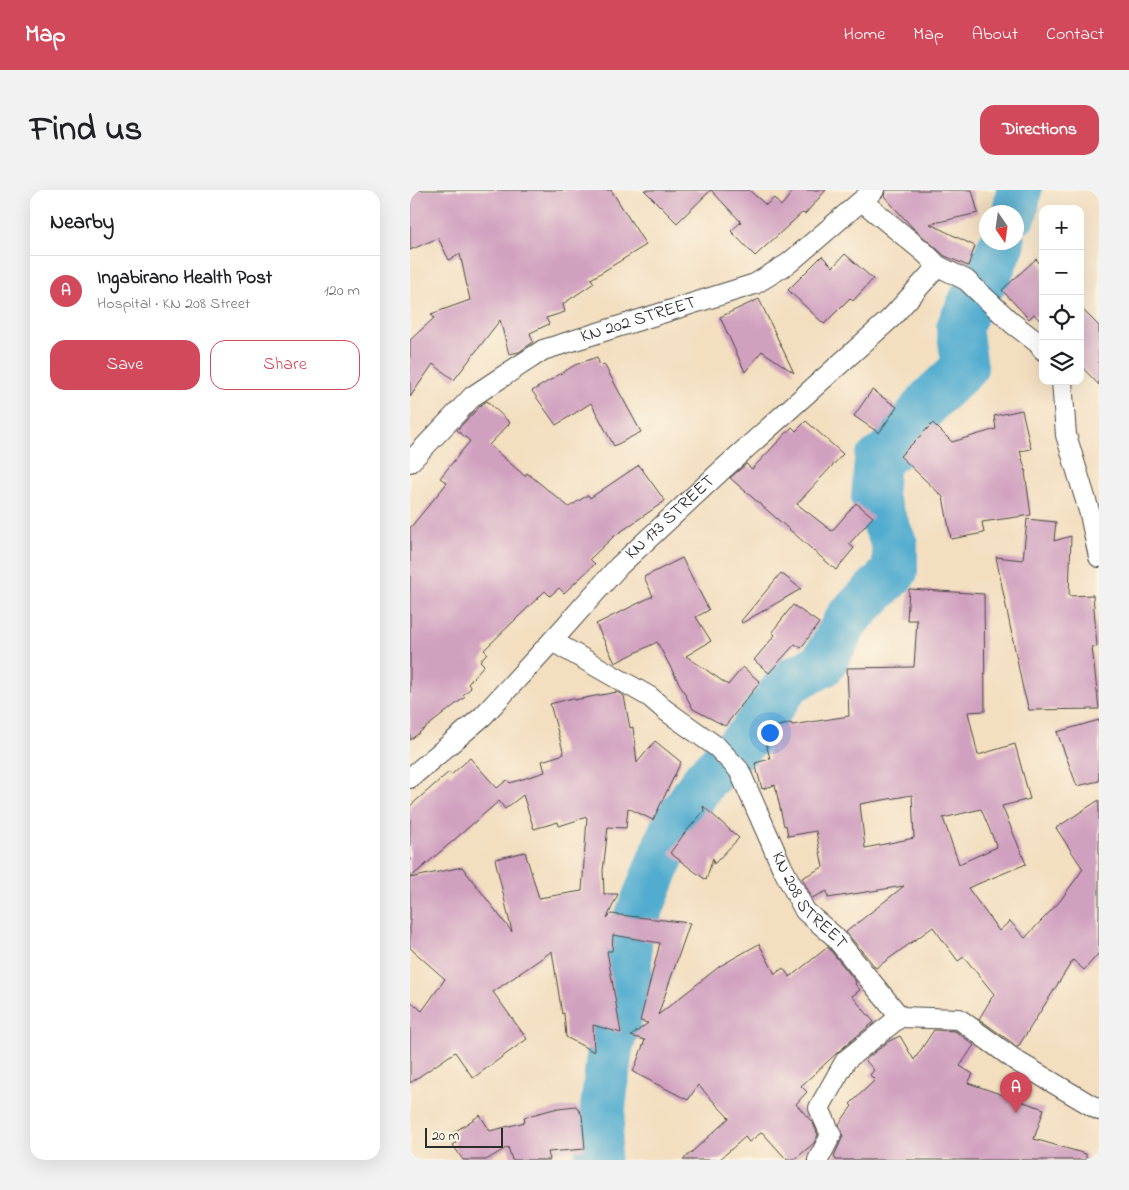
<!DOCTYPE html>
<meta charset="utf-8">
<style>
body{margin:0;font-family:"Indie Flower",sans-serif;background:#f2f2f2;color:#202124}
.controls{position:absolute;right:15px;top:15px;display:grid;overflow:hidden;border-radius:10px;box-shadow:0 5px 20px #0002}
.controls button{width:45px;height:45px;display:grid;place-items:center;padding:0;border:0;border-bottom:1px solid #e0e0e0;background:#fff;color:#202124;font:25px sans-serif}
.compass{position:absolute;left:569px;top:15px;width:45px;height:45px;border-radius:50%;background:#fff;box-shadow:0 5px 20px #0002;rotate:167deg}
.scale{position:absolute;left:15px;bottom:12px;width:78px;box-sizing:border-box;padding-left:5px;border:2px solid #2b2b2b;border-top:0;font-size:14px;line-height:18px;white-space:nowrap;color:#2b2b2b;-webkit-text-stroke:4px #fcf5e5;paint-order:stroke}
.you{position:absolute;left:359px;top:542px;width:18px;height:18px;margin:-12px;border:4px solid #fff;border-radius:50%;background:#1a73e8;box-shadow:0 0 0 8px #1a73e833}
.badge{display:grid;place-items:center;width:32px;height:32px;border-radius:50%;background:#d1495b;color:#fff;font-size:16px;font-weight:700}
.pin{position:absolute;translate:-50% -41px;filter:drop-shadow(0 1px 2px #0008)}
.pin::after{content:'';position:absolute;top:26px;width:18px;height:15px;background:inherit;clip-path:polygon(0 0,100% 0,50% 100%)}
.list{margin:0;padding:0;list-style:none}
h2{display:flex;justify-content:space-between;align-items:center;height:65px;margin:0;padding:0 20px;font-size:21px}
h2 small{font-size:16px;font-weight:400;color:#757577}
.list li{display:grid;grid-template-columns:32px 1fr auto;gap:15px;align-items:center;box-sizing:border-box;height:70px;padding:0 20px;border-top:1px solid #e0e0e0}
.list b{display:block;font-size:19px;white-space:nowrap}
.list p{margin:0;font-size:16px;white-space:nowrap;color:#757577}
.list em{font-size:16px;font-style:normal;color:#757577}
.actions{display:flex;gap:10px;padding:15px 20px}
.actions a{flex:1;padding:11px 0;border:1px solid #d1495b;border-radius:15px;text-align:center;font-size:18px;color:#d1495b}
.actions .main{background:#d1495b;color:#fff}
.icon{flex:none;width:28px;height:28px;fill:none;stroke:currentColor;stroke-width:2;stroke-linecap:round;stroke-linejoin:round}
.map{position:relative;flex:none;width:689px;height:970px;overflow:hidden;border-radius:15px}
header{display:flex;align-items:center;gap:30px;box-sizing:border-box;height:70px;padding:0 25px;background:#d1495b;color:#fff}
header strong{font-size:24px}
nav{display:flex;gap:28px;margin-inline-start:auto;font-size:18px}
.intro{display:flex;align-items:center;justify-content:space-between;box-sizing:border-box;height:120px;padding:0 30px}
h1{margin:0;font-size:35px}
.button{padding:12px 22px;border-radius:15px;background:#d1495b;color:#fff;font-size:18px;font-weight:700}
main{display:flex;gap:30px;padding:0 30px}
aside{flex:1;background:#fff;border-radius:15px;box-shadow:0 5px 20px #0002}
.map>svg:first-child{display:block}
</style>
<header>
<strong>Map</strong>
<nav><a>Home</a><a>Map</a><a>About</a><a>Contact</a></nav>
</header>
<div class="intro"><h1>Find us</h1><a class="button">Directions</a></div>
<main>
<aside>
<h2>Nearby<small></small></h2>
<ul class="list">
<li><span class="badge">A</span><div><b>Ingabirano Health Post</b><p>Hospital · KN 208 Street</p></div><em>120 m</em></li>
</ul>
<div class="actions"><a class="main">Save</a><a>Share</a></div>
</aside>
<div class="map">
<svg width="689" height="970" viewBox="0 0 689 970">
<rect width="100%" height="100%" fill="#fcf5e5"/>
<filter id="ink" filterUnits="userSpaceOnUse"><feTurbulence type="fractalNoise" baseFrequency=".02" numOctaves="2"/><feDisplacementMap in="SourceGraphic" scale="10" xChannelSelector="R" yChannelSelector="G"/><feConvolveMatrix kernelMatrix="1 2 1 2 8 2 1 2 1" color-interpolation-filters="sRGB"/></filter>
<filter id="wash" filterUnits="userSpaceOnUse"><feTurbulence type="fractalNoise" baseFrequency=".0096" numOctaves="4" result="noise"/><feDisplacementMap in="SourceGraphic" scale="20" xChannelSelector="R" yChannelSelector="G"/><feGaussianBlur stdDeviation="1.12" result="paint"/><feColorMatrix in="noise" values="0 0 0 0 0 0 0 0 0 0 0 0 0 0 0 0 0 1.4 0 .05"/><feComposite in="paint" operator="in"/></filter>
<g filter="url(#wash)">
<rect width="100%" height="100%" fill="#f3dec0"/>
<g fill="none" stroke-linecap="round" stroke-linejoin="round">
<g stroke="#51accf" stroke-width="46">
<path d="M605 22 609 0"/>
<path d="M187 970 200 858 219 795V748L264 635 295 589 338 547 380 491 412 475 438 428 485 381V355L464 308 467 271 486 256 517 213 555 177 549 138 563 107 579 85 592 52"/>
</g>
</g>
<g id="blocks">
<g fill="#d0a0bf" fill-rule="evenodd">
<path d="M0 0H201L236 55 181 89 184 93 153 114 155 122 136 128 139 134 120 143 123 152 109 162 99 164 90 130 44 190 23 174 0 207V150L24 128 21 124 60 110 50 64 39 70 28 48 0 60Z"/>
<path d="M234 0H339L356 15 364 8 371 16 384 0H416L395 24 392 23 345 66 321 41 331 32 301 0 267 33Z"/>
<path d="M476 0H562L568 23 520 34 565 56 558 76 535 66 502 37 474 6Z"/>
<path d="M435 64 463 89 443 111 440 108 414 134 378 100 412 66 423 77Z"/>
<path d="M626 69 633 77V134L624 124 619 129 592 100Z"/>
<path d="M349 109 384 183 352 161 335 182 310 127Z"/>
<path d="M670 117 689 136V195L670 175Z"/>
<path d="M187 167 190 176 194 174 231 242 204 256 181 213 146 235 122 201 165 175Z"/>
<path d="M462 200 487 217 469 243 444 226Z"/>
<path d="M77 211 100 233 79 255 115 286 117 283 159 317 178 305 180 308 229 275 255 311 203 347 180 369 185 374 154 403 149 398 140 406 135 401 74 460 77 463 70 471 74 475 58 494 61 498 53 505 55 507 0 550V338L37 293 30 288 60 251 47 240 71 215Z"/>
<path d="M612 220 621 259 610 261 616 282H615L621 325 572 332 574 343 541 349 533 307 490 266 523 233 542 252 586 239 584 226Z"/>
<path d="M396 231 433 264 387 314 422 341 446 313 463 327 439 354 444 358 426 380 320 288 336 274 342 279 382 237 386 241Z"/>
<path d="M617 329 646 332 644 351 661 346 659 406 683 405 687 457H682L689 519 619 520 613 499 586 367 613 370Z"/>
<path d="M272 368 299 420 286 427 301 451 276 466 318 495 333 477 350 492 315 536 283 519 247 452 205 473 186 434 243 406 234 387Z"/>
<path d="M371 383 391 399 332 433 331 431Z"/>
<path d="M499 399 574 404 575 521 558 522 568 565 605 554 620 609 592 616 616 674 558 698 589 741 600 731 615 748 650 711 673 679 646 638 689 610V763L674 780 663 770 608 857 569 829 584 804 554 767 548 771 523 737 466 778 436 742 494 696 418 708 417 701 402 708 392 688 413 677 406 641 378 646 376 635 374 636 365 595 352 599 345 573 360 569 353 540 381 533 382 535 439 526 437 478 504 477 507 430H497ZM502 605 504 648 455 658 450 614ZM571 619 587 657 549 674 533 628Z"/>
<path d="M383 415 409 433 391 458 385 454 359 483 344 470 365 445 362 442Z"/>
<path d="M207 502 214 506 220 538 223 537 227 573 245 551 271 572 243 630 218 618 216 638 198 637 193 681 194 704H208L197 728 201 724 280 733 248 825 310 776 349 754 365 784 373 778 380 787 418 757 446 792 445 794 450 800 442 806 464 832 429 861 391 896 397 902 386 914 403 933 408 945 404 953 384 970H377L352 942 339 952 335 947 309 970H273L319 928 288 895 278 910 223 882 235 850 221 846 238 833 230 831 250 753 203 745 202 761H197L211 843 183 835 184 862 156 847 154 823 152 824 142 761 83 802 117 849 63 888 45 862 0 893V811L12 821 35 789 0 758V616L39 582 41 585 60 568 87 598 97 590 100 593 135 582 132 571 154 564 140 514 163 508 164 510ZM113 605 124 639 148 632 149 636 177 627 172 701 129 708 115 662 85 669 102 742 52 677 0 688 89 611 95 619Z"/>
<path d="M689 530V591L667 596 647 542Z"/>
<path d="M293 616 329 648 304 674 303 668 296 690 260 663 274 644 294 621Z"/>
<path d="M524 840 545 841 564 855 550 876 563 884 558 893 634 919 624 949 676 964V970H426L424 966 433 946 429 934 442 916 440 914 465 890 460 885 464 880 455 870 479 851 490 846 504 870Z"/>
<path d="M166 916 172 925 175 959 138 962 140 970H102L98 957 76 970H53L43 955 46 953 40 945 70 925 80 941 115 932 114 927 148 918Z"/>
</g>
</g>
</g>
<g filter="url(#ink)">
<use href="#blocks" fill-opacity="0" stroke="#494641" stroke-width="1"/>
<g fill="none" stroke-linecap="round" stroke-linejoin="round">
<defs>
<g id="street">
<path d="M452 11 515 63 528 76 556 90 602 133 628 153 633 160"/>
<path d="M652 191 656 245 680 324 689 367"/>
<path id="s1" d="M0 272 63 206 133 160 345 94 379 73 464 0"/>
<path id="s2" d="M142 451 240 507 255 520 307 557 329 580 372 677 395 721 424 746 490 827 549 829 608 872 689 920"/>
<path id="s3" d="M0 588 73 526 142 451 209 376 313 279 481 128 528 76"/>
<path d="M408 970 421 945 409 918 436 870 490 827"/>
</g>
</defs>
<use href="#street" stroke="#494641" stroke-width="22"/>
<use href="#street" stroke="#fff" stroke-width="20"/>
</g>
</g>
<g text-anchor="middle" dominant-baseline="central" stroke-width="4" stroke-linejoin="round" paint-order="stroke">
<g font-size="18" fill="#2b2b2b" stroke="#fcf5e5">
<text stroke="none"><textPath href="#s1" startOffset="275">KN 202 STREET</textPath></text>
<text stroke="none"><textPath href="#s3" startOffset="369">KN 173 STREET</textPath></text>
<text stroke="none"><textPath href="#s2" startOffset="378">KN 208 STREET</textPath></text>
</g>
</g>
</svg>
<div class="controls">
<button>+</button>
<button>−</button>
<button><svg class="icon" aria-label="locate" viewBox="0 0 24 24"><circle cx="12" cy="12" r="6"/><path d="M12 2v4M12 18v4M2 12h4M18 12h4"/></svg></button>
<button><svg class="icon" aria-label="layers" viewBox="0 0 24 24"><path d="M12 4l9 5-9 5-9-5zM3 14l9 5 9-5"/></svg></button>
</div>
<svg class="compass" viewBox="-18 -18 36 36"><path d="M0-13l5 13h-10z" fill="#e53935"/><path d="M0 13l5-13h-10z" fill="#757577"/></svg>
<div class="scale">20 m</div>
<div class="you"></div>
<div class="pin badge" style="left:606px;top:923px">A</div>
</div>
</main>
